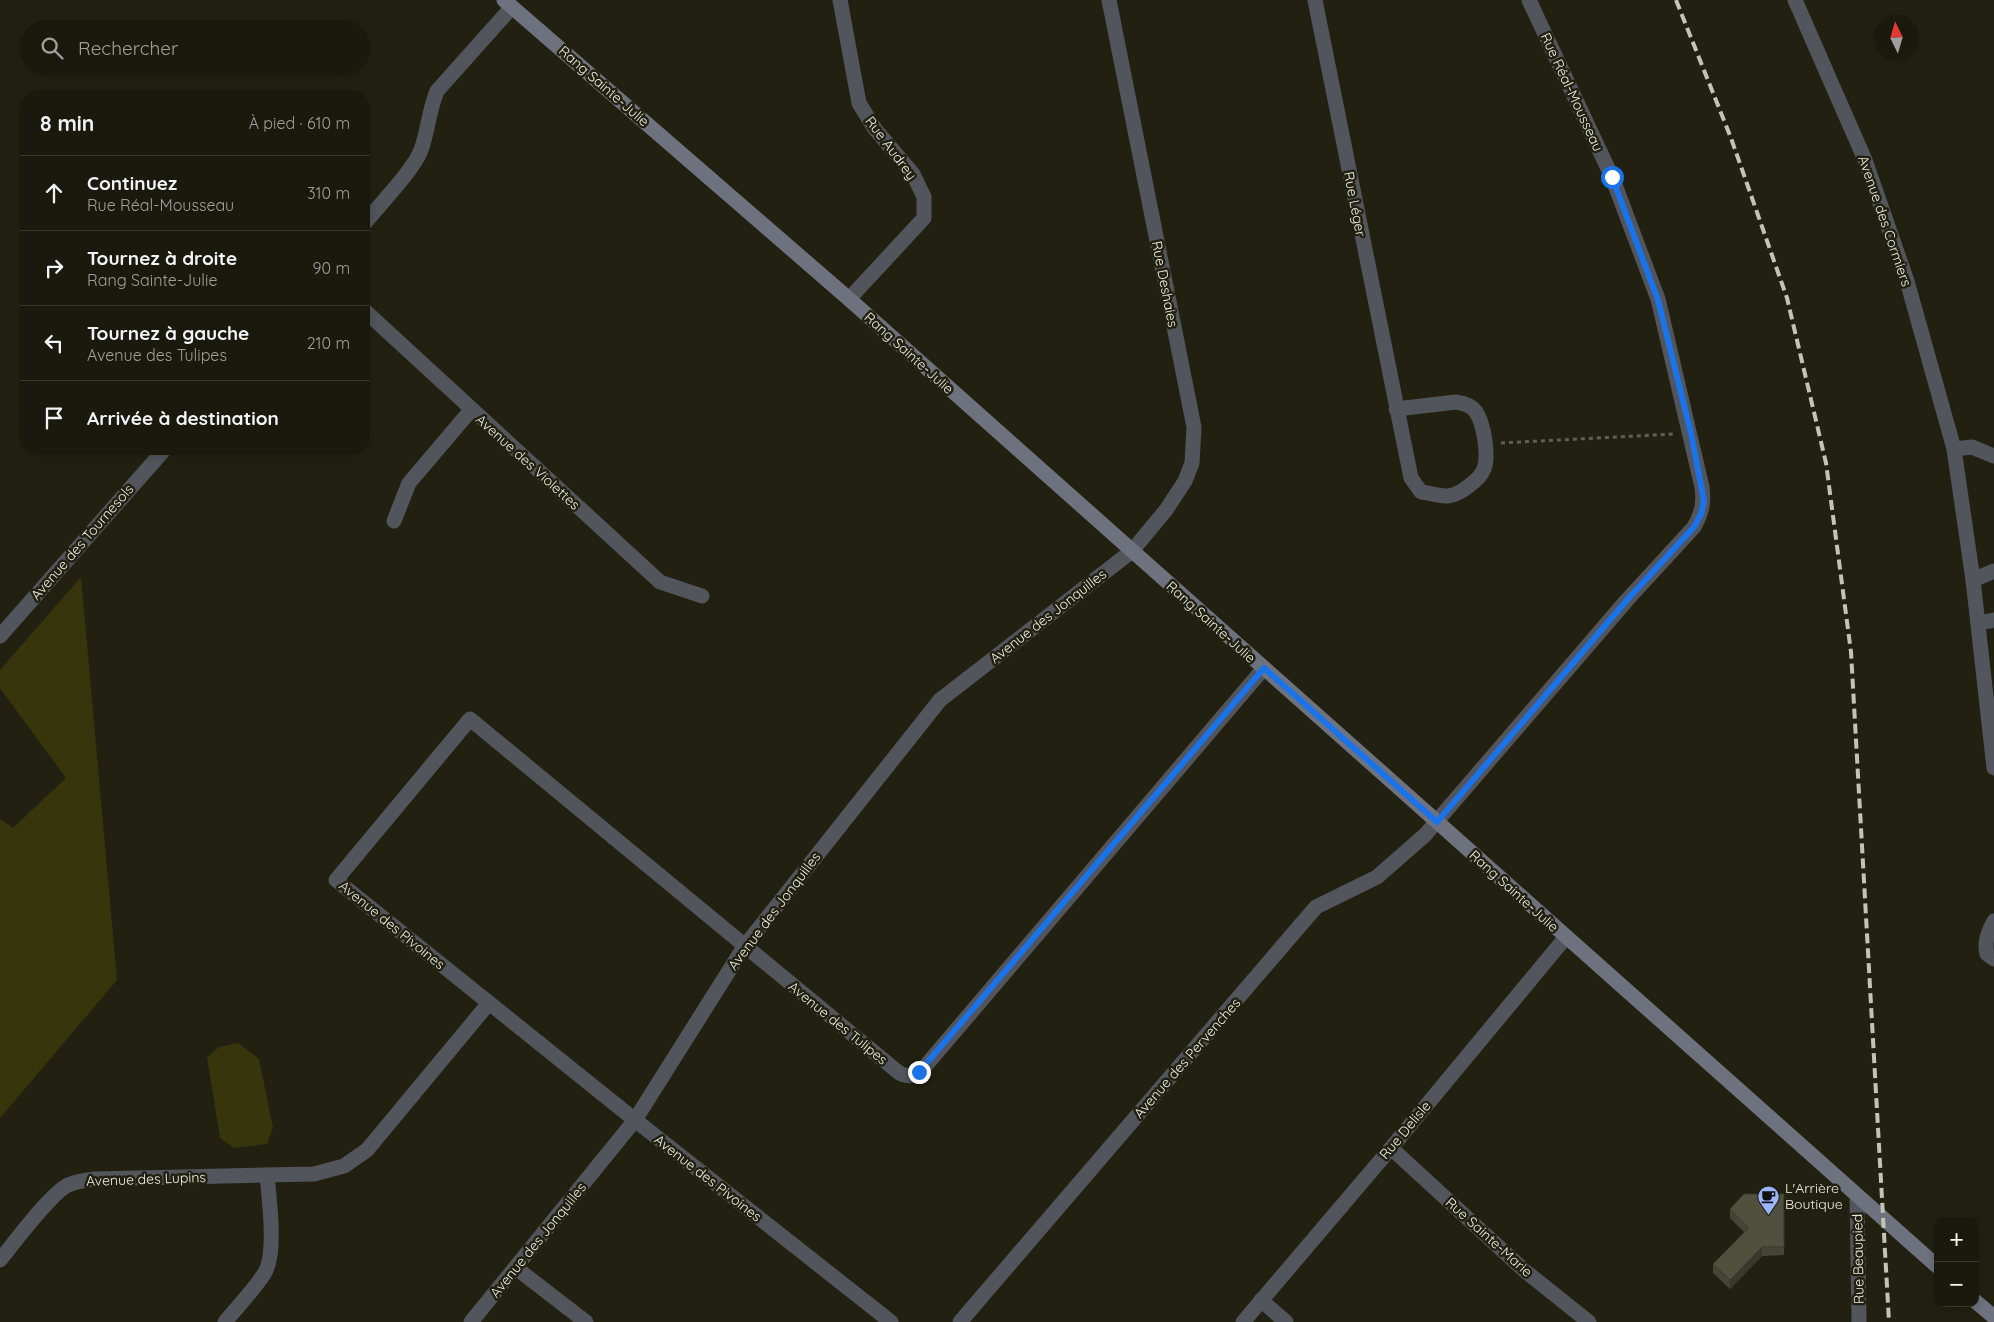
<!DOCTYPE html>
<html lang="fr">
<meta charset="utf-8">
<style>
body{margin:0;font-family:Quicksand,sans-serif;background:#27261b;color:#f1f3f6}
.controls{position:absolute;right:15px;bottom:15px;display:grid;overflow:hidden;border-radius:10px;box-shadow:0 2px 8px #0003}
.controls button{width:45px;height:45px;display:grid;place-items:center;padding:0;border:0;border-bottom:1px solid #38382e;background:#1a190d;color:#f1f3f6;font:25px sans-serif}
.compass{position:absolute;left:1874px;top:15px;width:45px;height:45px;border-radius:50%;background:#1a190d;box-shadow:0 2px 8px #0003;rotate:355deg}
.stop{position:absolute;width:15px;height:15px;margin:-11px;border:4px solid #1a73e8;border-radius:50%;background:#fff}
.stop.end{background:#1a73e8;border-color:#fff;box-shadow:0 1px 5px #0008}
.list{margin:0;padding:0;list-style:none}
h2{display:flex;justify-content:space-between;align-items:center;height:65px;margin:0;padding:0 20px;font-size:21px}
h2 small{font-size:16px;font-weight:400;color:#9fa09d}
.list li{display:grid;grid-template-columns:32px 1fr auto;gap:15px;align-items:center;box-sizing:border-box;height:75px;padding:0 20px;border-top:1px solid #38382e}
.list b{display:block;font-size:19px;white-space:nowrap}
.list p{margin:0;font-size:16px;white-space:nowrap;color:#9fa09d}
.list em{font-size:16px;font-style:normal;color:#9fa09d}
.icon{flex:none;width:28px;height:28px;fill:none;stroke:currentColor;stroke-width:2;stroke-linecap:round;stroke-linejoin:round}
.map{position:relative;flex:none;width:1994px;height:1322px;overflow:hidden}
.search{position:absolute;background:#1a190d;box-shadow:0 2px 8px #0003;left:20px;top:20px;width:350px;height:55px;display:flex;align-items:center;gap:12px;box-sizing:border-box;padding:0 18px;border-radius:28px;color:#9fa09d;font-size:19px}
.panel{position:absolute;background:#1a190d;box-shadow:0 2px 8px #0003;left:20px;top:90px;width:350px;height:365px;border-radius:20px}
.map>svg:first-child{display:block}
</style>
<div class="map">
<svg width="1994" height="1322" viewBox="0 0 1994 1322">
<rect width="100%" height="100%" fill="#222111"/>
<g fill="#37350b">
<path d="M81 577 117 980 0 1118V819L13 828 66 778 0 688V670Z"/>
<path d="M238 1043 259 1059 273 1128 267 1144 234 1148 220 1138 207 1057 219 1047Z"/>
</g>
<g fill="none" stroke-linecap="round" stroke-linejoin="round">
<path stroke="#606052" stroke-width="3" stroke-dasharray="4 4" stroke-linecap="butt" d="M1501 443 1674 434"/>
<g stroke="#52555c" stroke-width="15">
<path d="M840 0 859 103 875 129 913 174 924 197V218L849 299"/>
<path d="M1315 0 1411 478 1421 492C1430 493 1439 496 1448 496 1460 495 1480 479 1484 469 1489 456 1484 424 1476 412 1472 406 1464 403 1456 402L1396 409"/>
<path d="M1795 0 1865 160 1907 281 1954 449 1973 580 1994 768"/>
<path d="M364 224C379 205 413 171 421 150 428 131 429 110 437 91L512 7"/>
<path d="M364 310 660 582 702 596"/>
<path d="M1954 449 1972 447 1994 456"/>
<path d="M394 521 409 483 471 410"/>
<path d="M1973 580 1994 571"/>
<path d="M1978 623 1994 620"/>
<path d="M0 636 165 449"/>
<path d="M1994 921C1988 932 1984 942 1987 954L1994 959"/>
<path d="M1391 1148 1525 1271 1589 1322"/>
<path d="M1857 1196 1859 1322"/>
<path d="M0 1260C14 1243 51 1193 68 1185 77 1181 86 1180 95 1179L314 1174 344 1166 367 1150 489 1003"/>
<path d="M516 1268 586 1322"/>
<path d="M1261 1300 1286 1322"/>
<path d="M225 1322C238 1306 253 1291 264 1274 277 1255 269 1199 267 1175"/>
<path d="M471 1322 635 1120 744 947 940 700 1132 551 1166 510 1185 481 1192 463 1194 427 1109 0"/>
<path d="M891 1322 635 1120 336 880 470 719 898 1072C906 1078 915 1076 922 1070L1264 668"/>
<path d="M960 1322 1316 907 1377 877 1425 835 1627 600 1694 527C1702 513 1704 503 1702 487L1658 299 1612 177 1529 0"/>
<path d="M1243 1322 1391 1148 1566 937"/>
</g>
<g stroke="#6e727e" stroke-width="15">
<path d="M504 0 849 299 1938 1267"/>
<path d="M1975 1301 1994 1317"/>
</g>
<path stroke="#c3c3b7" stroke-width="4" stroke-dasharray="10 5" stroke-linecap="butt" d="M1676 0 1731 138 1787 298 1826 463 1851 652 1889 1322"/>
</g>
<path fill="#464535" d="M1784 1194V1255L1762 1256 1730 1289 1713 1273V1264L1744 1232 1730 1218V1209Z"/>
<path fill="#39382b" d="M1762 1247V1256L1730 1289V1280Z"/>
<path fill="#51503e" stroke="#39382b" d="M1744 1194H1784V1247H1762L1730 1280 1713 1264 1749 1228 1730 1209Z"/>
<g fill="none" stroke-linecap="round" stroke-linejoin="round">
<path stroke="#1a73e8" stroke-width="6" d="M919 1072 1264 668 1437 822 1627 600 1694 527 1701 514 1704 501 1691 433 1658 300 1612 177"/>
</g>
<defs>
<symbol id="cafe-pin" viewBox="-11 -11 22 30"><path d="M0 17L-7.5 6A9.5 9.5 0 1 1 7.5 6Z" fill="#9cb4fd" stroke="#222111"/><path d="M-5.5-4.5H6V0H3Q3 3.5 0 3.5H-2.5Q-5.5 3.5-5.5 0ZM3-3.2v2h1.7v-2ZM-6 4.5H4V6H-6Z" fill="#111"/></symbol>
</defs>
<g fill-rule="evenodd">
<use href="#cafe-pin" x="1756" y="1184" width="25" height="34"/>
</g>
<g text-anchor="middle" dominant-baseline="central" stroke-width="5" stroke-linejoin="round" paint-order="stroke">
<g font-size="14" fill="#eeeee4" stroke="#222111">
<text transform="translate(604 86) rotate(41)">Rang Sainte-Julie</text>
<text transform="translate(1572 92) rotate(65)">Rue Réal-Mousseau</text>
<text transform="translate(891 148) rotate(53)">Rue Audrey</text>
<text transform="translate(1355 204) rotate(79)">Rue Léger</text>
<text transform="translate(1885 221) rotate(71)">Avenue des Cormiers</text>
<text transform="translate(1165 284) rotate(79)">Rue Deshaies</text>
<text transform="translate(909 353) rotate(42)">Rang Sainte-Julie</text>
<text transform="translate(528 462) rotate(42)">Avenue des Violettes</text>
<text transform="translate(82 542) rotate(-49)">Avenue des Tournesols</text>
<text transform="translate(1048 616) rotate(-38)">Avenue des Jonquilles</text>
<text transform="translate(1211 622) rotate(42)">Rang Sainte-Julie</text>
<text transform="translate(1514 891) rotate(42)">Rang Sainte-Julie</text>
<text transform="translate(774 911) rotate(-53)">Avenue des Jonquilles</text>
<text transform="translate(392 925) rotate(39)">Avenue des Pivoines</text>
<text transform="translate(838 1023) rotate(39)">Avenue des Tulipes</text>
<text transform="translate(1187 1058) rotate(-49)">Avenue des Pervenches</text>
<text transform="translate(1405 1130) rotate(-50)">Rue Delisle</text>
<text transform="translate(708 1178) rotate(38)">Avenue des Pivoines</text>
<text transform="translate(146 1179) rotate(-2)">Avenue des Lupins</text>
<text transform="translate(1489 1237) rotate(42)">Rue Sainte-Marie</text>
<text transform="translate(538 1240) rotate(-51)">Avenue des Jonquilles</text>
<text transform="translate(1858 1259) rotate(-91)">Rue Beaupied</text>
</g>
<g font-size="14" fill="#eeeee4" stroke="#222111" text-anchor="start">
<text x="1785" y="1188">L'Arrière<tspan x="1785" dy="16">Boutique</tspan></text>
</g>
</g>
</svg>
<div class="controls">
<button>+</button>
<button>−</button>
</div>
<svg class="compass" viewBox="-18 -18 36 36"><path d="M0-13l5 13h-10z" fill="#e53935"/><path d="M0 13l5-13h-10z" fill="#9fa09d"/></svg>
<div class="stop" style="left:1612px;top:177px"></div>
<div class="stop end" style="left:919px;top:1072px"></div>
<div class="search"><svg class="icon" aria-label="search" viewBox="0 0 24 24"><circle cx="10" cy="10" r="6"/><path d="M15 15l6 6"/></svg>Rechercher</div>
<section class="panel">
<h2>8 min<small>À pied · 610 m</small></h2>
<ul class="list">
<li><svg class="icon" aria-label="ahead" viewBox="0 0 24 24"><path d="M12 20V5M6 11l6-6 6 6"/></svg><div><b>Continuez</b><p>Rue Réal-Mousseau</p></div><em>310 m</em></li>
<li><svg class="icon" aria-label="right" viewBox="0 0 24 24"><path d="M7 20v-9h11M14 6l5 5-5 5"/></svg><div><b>Tournez à droite</b><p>Rang Sainte-Julie</p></div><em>90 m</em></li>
<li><svg class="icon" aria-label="left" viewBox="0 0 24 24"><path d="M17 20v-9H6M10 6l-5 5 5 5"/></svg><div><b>Tournez à gauche</b><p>Avenue des Tulipes</p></div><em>210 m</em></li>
<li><svg class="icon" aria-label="arrive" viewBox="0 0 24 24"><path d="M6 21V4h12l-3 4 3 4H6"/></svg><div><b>Arrivée à destination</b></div></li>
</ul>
</section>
</div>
